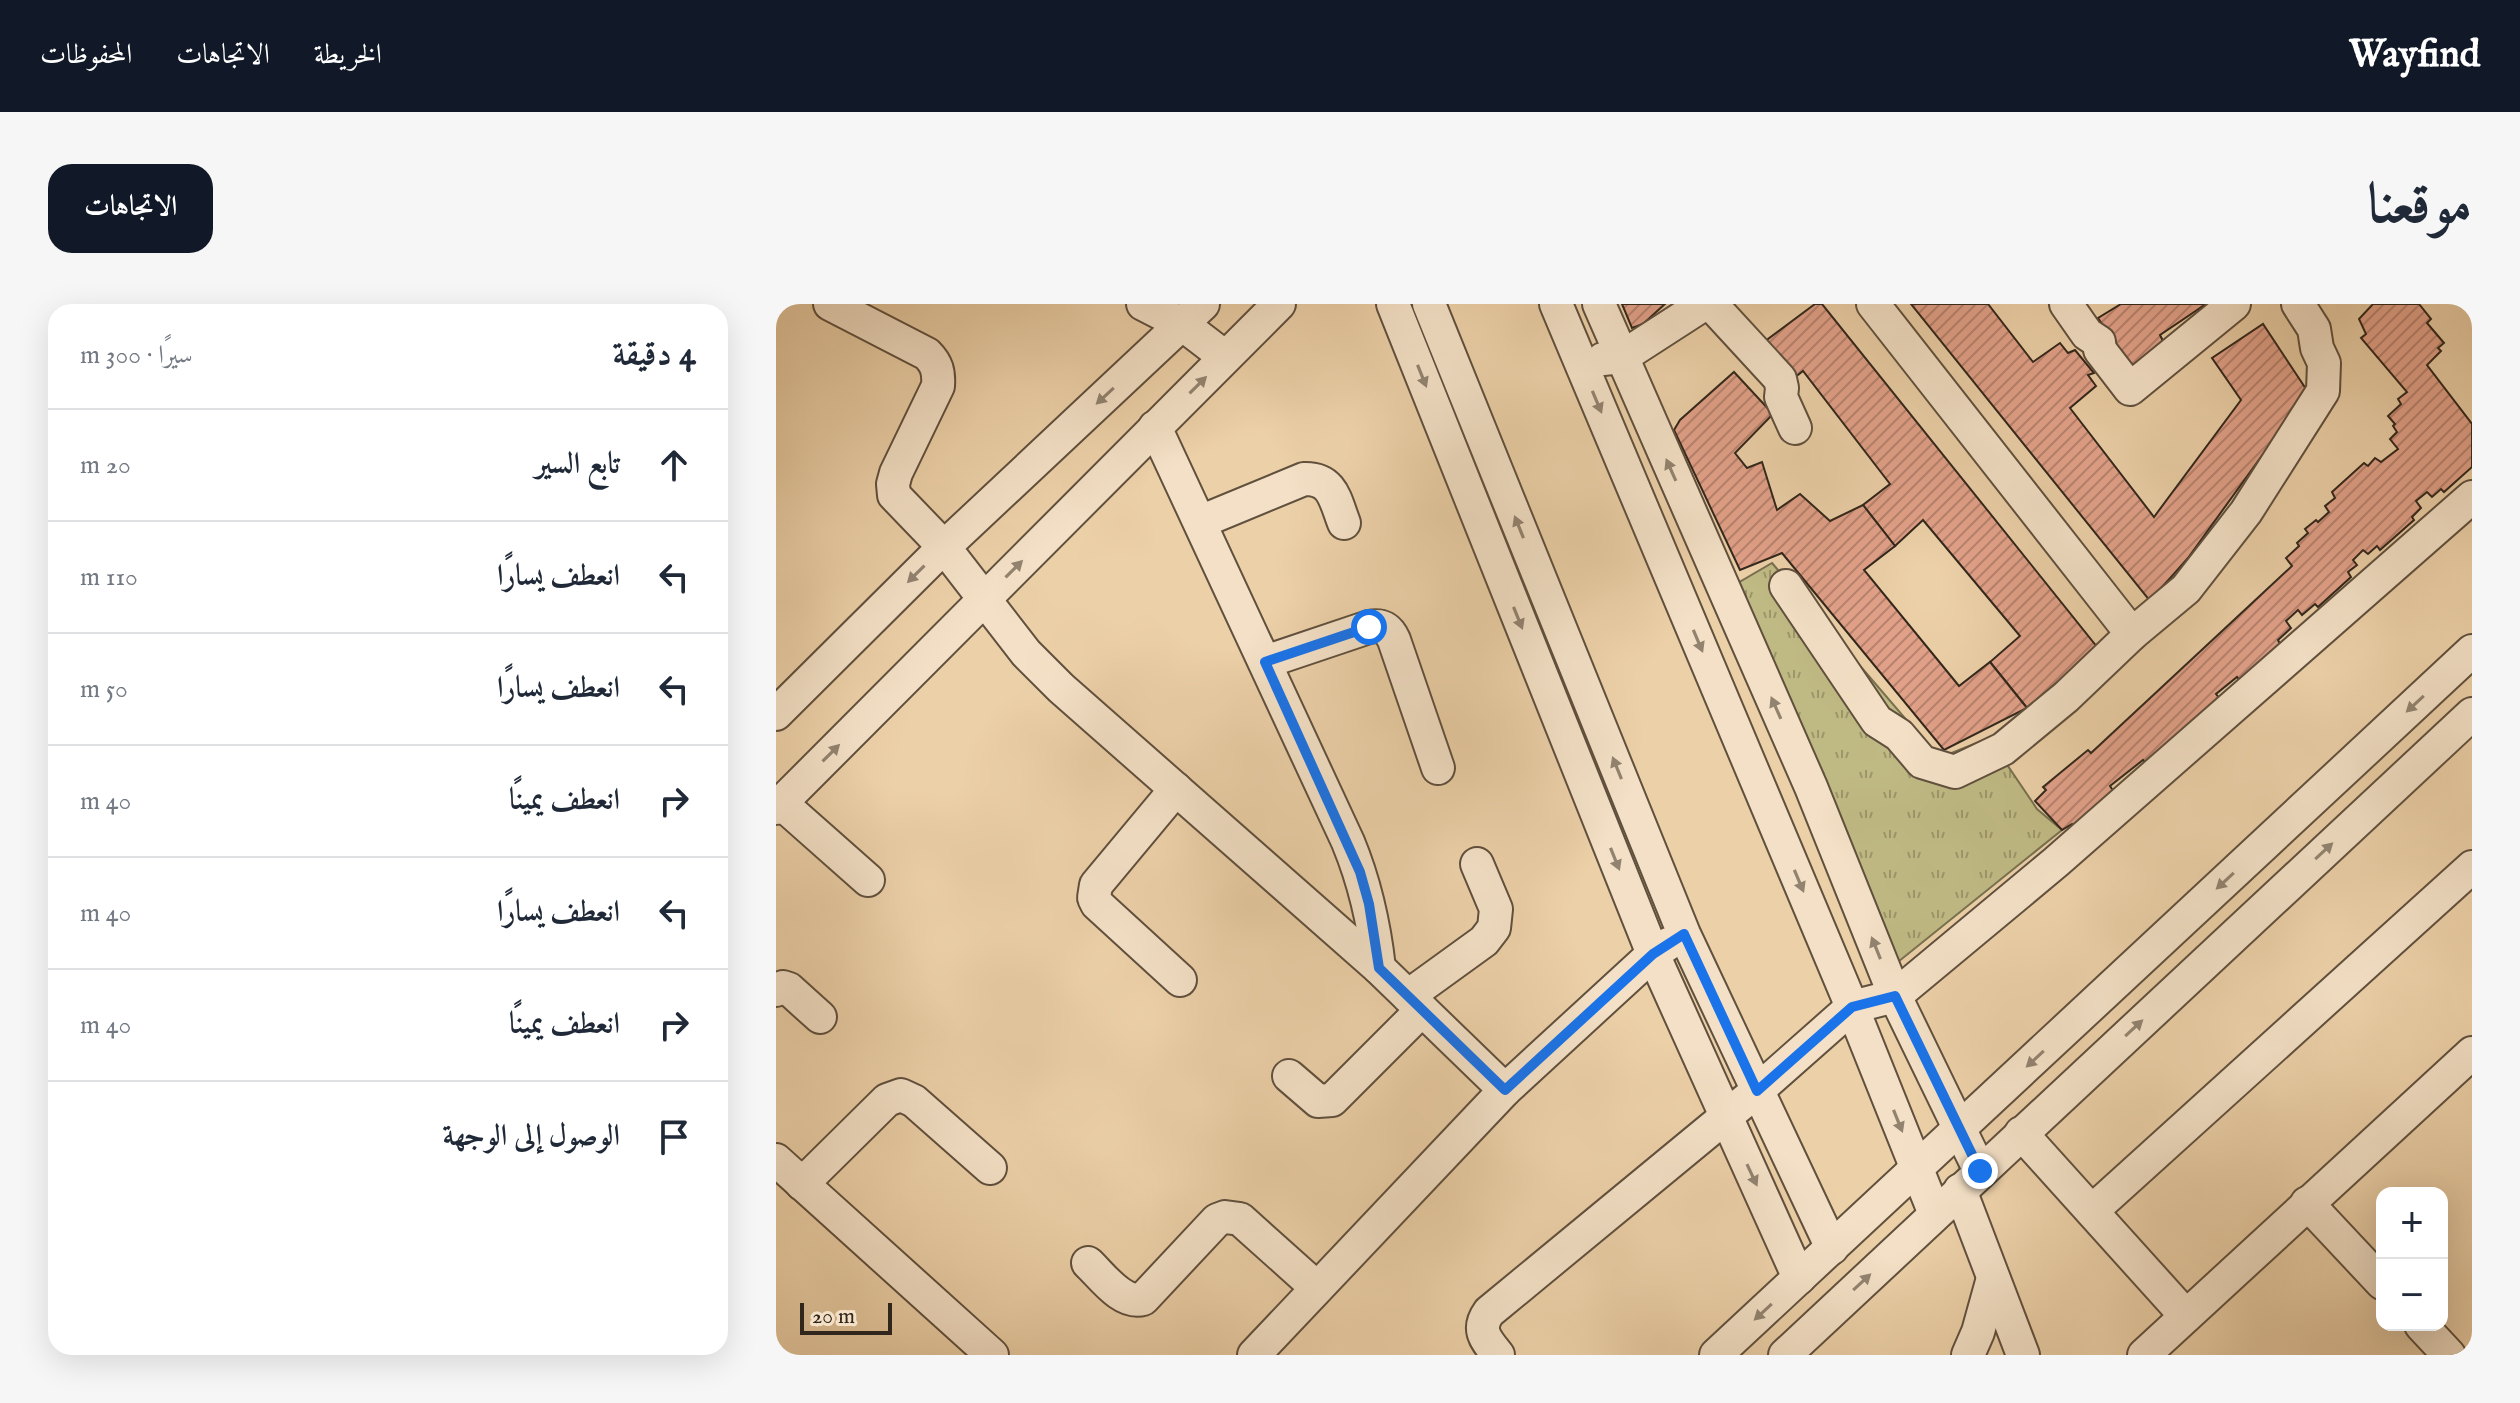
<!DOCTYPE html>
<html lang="ar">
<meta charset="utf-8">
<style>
body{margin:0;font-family:"IM FELL English",Amiri,serif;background:#f6f6f7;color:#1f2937;direction:rtl}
.controls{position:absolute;right:24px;bottom:24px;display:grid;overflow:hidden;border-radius:16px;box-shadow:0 8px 32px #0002}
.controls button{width:72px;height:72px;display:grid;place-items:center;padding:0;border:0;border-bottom:2px solid #e0e1e3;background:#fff;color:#1f2937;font:40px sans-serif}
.scale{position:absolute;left:24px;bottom:20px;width:92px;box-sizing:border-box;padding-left:8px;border:4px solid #31261b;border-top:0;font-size:22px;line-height:28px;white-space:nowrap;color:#31261b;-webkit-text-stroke:6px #f3e0c6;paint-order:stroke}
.stop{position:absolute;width:24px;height:24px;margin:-18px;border:6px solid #1a73e8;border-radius:50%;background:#fff}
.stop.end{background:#1a73e8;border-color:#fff;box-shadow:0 2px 8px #0008}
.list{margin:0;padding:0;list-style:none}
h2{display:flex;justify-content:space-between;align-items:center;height:104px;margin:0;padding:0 32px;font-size:34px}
h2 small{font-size:26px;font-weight:400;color:#747a83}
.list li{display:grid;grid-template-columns:52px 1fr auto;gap:24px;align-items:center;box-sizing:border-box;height:112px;padding:0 32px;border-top:2px solid #e0e1e3}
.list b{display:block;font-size:30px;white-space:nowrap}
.list em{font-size:26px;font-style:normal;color:#747a83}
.icon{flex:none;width:44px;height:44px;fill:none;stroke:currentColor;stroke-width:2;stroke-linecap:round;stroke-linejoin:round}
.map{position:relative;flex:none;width:1696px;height:1051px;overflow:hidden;direction:ltr;border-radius:24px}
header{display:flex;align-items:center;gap:48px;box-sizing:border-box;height:112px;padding:0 40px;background:#111827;color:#fff}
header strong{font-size:38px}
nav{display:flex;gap:44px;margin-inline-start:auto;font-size:28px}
.intro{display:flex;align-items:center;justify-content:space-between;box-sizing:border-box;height:192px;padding:0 48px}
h1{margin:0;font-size:56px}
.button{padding:20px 36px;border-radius:24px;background:#111827;color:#fff;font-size:28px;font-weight:700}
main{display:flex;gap:48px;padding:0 48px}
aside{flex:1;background:#fff;border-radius:24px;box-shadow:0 8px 32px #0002}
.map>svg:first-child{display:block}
</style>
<header>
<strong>Wayfind</strong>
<nav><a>الخريطة</a><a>الاتجاهات</a><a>المحفوظات</a></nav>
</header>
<div class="intro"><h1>موقعنا</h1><a class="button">الاتجاهات</a></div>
<main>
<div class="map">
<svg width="1696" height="1051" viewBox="0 0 1696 1051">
<defs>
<pattern id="grass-tufts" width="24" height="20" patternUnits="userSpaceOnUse" patternTransform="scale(2)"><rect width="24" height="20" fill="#bfb983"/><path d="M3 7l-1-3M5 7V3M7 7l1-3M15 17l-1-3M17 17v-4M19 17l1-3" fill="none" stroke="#9c966a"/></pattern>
<pattern id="building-hatch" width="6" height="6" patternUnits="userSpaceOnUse" patternTransform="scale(2)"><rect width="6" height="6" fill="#e2a189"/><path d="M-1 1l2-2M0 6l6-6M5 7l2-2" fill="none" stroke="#b8836f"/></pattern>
</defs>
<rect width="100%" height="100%" fill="#ecd0a8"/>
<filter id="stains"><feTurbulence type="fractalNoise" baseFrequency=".0025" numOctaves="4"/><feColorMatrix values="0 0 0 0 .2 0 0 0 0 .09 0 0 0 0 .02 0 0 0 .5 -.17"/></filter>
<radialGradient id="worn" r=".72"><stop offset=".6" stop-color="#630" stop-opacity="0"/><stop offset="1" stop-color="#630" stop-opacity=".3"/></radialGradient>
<path fill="url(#grass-tufts)" stroke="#78704f" stroke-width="2" d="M996 259 1163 454 1213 434 1261 505 1286 526 1117 662 955 283Z"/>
<g fill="url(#building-hatch)" stroke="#31261b" stroke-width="2">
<path d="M846 0H889L867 20 856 24Z"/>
<path d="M1039 0H1046L1322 344 1251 404 1214 358 1244 332 1147 216 1119 242 1087 201 1114 180 1027 67 1018 74 988 38Z"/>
<path d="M1135 0H1212L1257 58 1284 39 1292 49 1299 46 1318 69 1312 71 1320 82 1294 104 1378 213 1465 96 1436 54 1487 20 1532 88 1412 254 1374 297Z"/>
<path d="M1345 0H1430L1384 31 1389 41 1357 66 1322 14Z"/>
<path d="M1597 0H1643L1655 15 1651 19 1668 39 1662 44 1665 47 1651 61 1696 120V163L1668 188 1665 185 1656 193 1651 188 1640 197 1645 204 1636 213 1638 216 1604 246 1601 242 1592 250 1587 246 1577 256 1581 261 1572 268 1575 273 1542 303 1539 300 1526 311 1522 306 1510 317 1515 324 1502 336 1504 340 1464 377 1461 373 1440 390 1444 395 1371 461 1367 456 1334 482 1338 488 1298 523 1296 520 1286 526 1259 497 1270 486 1267 483 1312 446 1315 449 1516 262 1510 254 1523 242 1521 239 1532 229 1529 225 1540 216 1542 218 1553 208 1549 202 1559 194 1556 188 1588 159 1592 162 1599 154 1605 158 1622 145 1614 135 1621 128 1617 122 1619 120 1612 112 1625 100 1622 95 1631 88 1585 34 1590 30 1583 15Z"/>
<path d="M958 68 997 110 959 149 971 164 986 158 1001 206 1024 190 1054 217 1087 201 1119 242 1088 266 1183 382 1214 358 1251 404 1168 446 1006 249 964 266 898 126 904 116Z"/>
</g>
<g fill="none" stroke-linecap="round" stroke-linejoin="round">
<defs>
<g id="minor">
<path d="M54 0 151 50C161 60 163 68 162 82L120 169 117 180 118 191 168 243 250 349 285 384 603 664 729 786"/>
<path d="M367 0 406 20 449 53"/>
<path d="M617 0 877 650 1023 974"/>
<path d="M653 0 908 630 1056 944"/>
<path d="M780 0 1076 703 1159 910"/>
<path d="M823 0 1035 483 1119 692 1204 867"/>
<path d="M935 0 1004 75 1006 84 1005 93 1019 124"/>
<path d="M1097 0 1356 330"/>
<path d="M1290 0 1311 30 1323 38 1324 46 1354 85 1458 0"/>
<path d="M827 55 846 53 928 0"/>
<path d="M379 123 572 538C589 579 598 619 603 664"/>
<path d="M424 218 528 175C557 174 559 196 568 219"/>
<path d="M1010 282 1101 417 1123 431 1146 458 1179 468 1227 445 1290 393 1356 330 1410 285 1470 208 1547 87 1548 59 1541 44 1538 25 1522 0"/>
<path d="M489 358 593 323C606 320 613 325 618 336L662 464"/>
<path d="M0 410 168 243 427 0"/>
<path d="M400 485 320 581 318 594 321 600 404 676"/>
<path d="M5 499 92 576"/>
<path d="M0 504 503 0"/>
<path d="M0 686 7 683 13 685 44 713"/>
<path d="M632 692 708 637 718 624 720 605 701 560"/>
<path d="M513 772 542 797 556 796 646 706"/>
<path d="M1245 829 1410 1012"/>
<path d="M0 856 216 1051"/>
<path d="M26 880 111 796 125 791 138 797 214 864"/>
<path d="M1184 886 1247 1051"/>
<path d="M1531 899 1606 979"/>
<path d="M1316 907 1696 563"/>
<path d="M312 959C326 972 346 1001 367 995L441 916 449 913 464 915 541 984"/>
<path d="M1645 1021 1673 1051"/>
<path d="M478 1051 729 786 877 650 892 640"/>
<path d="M722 1051C710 1036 700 1026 713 1008L981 787 1076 703 1119 692 1280 558 1696 193"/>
<path d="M940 1051 1696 347"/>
<path d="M1009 1051 1696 410"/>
<path d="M1192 1051 1202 1028 1217 974"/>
<path d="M1368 1051 1696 749"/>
</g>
</defs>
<use href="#minor" stroke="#60503e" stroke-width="36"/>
<use href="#minor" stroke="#f3e0c6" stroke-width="32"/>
</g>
<defs><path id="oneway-solid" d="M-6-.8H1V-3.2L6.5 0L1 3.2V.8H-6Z" transform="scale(2)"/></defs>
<g fill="#928370">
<use href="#oneway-solid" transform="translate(646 72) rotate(68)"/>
<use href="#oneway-solid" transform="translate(422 81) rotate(-45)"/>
<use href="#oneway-solid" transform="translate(329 92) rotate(137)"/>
<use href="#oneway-solid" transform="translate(821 98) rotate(67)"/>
<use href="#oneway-solid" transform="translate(895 166) rotate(-114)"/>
<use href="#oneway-solid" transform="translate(743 223) rotate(-112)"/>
<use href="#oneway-solid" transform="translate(238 265) rotate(-45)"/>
<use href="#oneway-solid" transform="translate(140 270) rotate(135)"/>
<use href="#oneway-solid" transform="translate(742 314) rotate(68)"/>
<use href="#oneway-solid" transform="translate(922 337) rotate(67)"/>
<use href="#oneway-solid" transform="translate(1639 400) rotate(137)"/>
<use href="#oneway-solid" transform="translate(1000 404) rotate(-114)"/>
<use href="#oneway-solid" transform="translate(55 449) rotate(-45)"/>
<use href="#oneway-solid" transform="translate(841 464) rotate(-112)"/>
<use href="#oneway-solid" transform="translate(1548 547) rotate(-43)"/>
<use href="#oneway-solid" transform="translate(839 555) rotate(68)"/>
<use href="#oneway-solid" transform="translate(1023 577) rotate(67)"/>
<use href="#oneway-solid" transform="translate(1449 577) rotate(137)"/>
<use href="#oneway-solid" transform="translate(1100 644) rotate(-112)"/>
<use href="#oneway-solid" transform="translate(1358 724) rotate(-43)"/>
<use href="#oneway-solid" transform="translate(1259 755) rotate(137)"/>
<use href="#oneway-solid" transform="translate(1122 817) rotate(68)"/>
<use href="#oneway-solid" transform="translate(976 871) rotate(65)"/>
<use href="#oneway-solid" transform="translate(1086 978) rotate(-43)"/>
<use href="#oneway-solid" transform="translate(987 1008) rotate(137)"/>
</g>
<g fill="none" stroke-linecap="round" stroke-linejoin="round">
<path stroke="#1a73e8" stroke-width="10" d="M593 323 489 358 584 568 593 600 603 664 729 786 877 650 908 630 981 787 1076 703 1119 692 1204 867"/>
</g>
<rect width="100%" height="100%" filter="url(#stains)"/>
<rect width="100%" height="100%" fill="url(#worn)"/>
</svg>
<div class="controls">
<button>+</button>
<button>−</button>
</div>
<div class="scale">20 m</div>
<div class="stop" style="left:593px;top:323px"></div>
<div class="stop end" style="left:1204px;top:867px"></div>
</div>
<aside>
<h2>4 دقيقة<small>سيرًا · 300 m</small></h2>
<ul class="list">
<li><svg class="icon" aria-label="ahead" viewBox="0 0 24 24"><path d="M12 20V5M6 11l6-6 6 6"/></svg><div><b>تابع السير</b></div><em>20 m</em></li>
<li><svg class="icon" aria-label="left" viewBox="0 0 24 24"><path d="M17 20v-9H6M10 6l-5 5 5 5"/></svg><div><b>انعطف يسارًا</b></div><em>110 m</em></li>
<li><svg class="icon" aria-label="left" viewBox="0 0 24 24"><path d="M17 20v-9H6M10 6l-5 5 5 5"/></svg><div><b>انعطف يسارًا</b></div><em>50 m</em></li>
<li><svg class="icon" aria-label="right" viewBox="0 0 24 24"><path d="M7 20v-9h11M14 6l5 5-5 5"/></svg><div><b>انعطف يمينًا</b></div><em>40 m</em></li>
<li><svg class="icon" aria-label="left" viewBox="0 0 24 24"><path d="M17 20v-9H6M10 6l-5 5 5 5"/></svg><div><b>انعطف يسارًا</b></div><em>40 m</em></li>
<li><svg class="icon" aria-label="right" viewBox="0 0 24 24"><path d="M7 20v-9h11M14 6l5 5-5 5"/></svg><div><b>انعطف يمينًا</b></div><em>40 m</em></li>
<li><svg class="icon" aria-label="arrive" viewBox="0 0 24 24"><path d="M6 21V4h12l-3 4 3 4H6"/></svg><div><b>الوصول إلى الوجهة</b></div></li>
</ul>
</aside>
</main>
